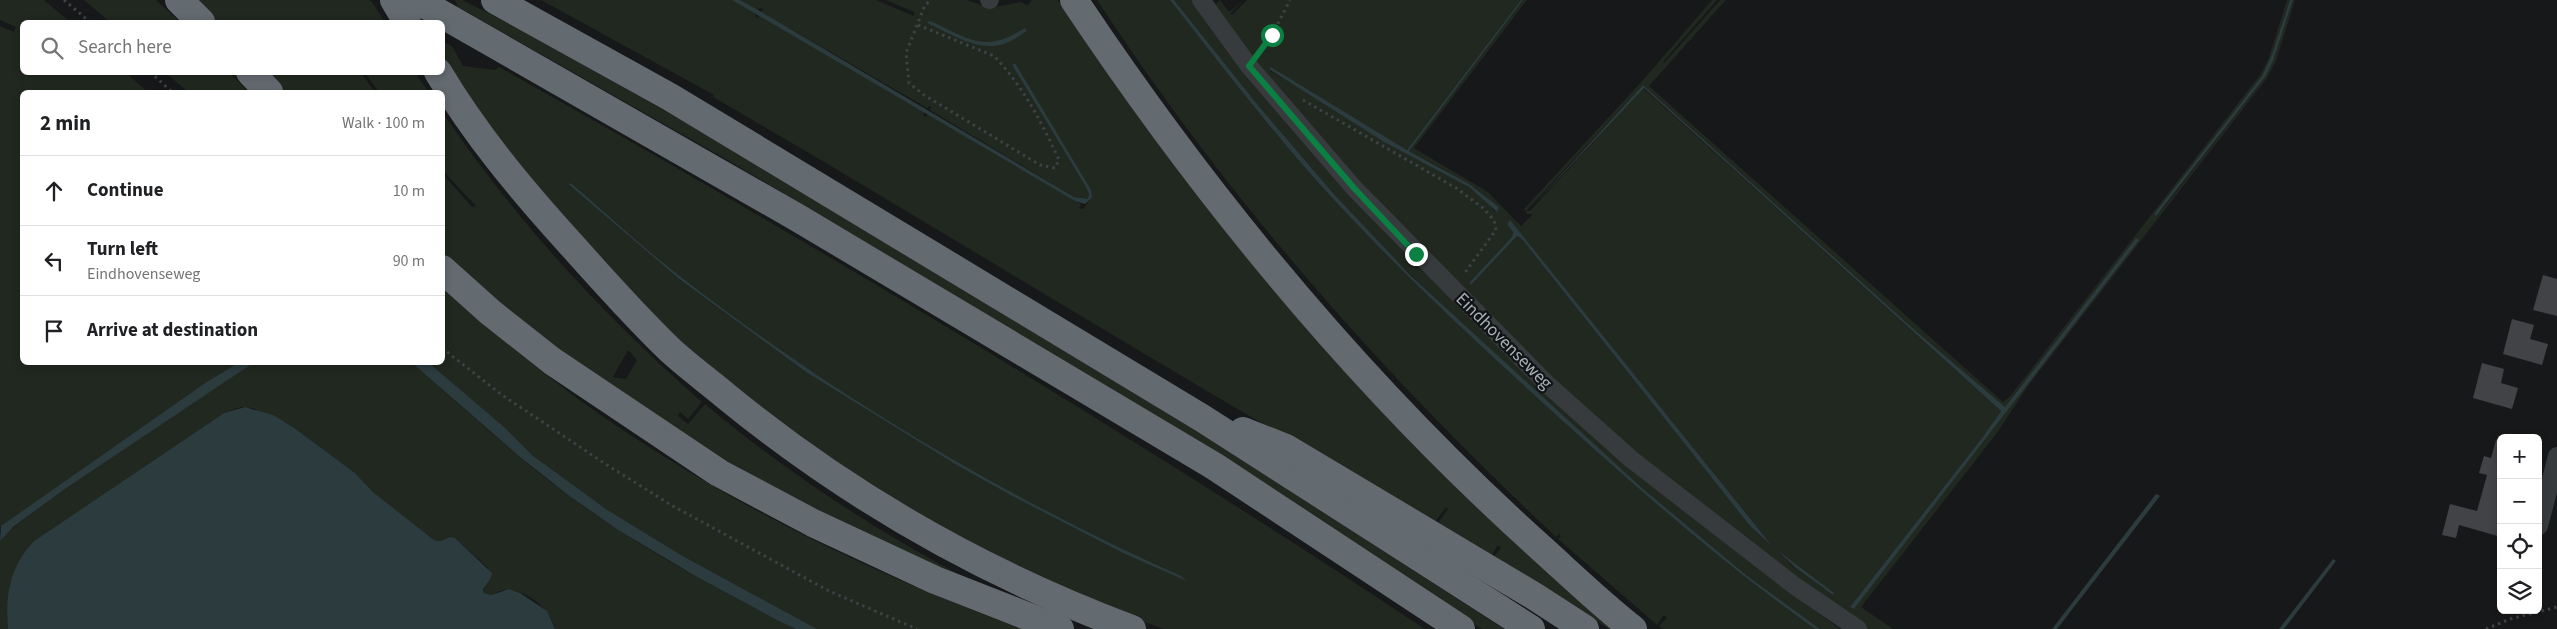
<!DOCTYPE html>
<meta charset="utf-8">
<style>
body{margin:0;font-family:"Source Sans 3",sans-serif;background:#f6f6f6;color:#202124}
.controls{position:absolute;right:15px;bottom:15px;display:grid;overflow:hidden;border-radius:8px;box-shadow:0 2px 8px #0003}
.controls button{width:45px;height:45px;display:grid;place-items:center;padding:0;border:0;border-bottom:1px solid #e0e0e0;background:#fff;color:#202124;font:25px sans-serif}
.stop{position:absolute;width:15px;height:15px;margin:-11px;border:4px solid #0b8043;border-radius:50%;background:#fff}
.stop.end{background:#0b8043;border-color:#fff;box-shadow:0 1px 5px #0008}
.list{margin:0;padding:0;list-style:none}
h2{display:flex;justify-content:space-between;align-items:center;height:65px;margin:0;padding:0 20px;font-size:21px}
h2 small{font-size:16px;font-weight:400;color:#757577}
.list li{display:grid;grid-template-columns:32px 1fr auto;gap:15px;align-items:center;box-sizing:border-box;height:70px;padding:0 20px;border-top:1px solid #e0e0e0}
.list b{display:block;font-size:19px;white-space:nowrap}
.list p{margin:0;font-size:16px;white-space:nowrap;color:#757577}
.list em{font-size:16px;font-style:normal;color:#757577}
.icon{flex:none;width:28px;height:28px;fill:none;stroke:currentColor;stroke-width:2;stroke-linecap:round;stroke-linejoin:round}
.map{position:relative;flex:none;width:2557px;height:629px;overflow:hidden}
.search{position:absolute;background:#fff;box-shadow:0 2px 8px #0003;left:20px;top:20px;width:425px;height:55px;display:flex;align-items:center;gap:12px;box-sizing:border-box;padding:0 18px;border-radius:8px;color:#757577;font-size:19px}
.panel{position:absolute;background:#fff;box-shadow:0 2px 8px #0003;left:20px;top:90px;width:425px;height:275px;border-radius:8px}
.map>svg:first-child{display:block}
</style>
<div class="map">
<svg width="2557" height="629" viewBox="0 0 2557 629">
<rect width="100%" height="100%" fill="#171819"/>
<g fill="#20281f" fill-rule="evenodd">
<path d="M0 0H44L70 22H22V72L126 73 148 92H22V362L238 363 205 383 0 527V26L14 32 16 27 0 20Z"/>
<path d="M84 0H156L180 22H110Z"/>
<path d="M187 0H369L372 2 385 22H209Z"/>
<path d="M455 0H462L518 28 738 152 1184 422 1504 629H1482L1380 562 1045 350 731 162 458 7Z"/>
<path d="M541 0H732L756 14 755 16 757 18 759 16 775 24 925 112 923 115 926 117 928 114 1081 204 1079 208 1083 209 1092 198 1015 63 1012 65 1086 187 1089 194 1088 199 1074 197 930 110 931 107 929 106 927 108 761 12 763 9 760 8 758 10 740 0H876L914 16V12L886 0H967L987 7 1000 6 1020 2 1028 5 1032 0H1058L1098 58 1614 629H1609L1494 556 1501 548 1498 545 1492 555 1438 523 1448 509 1446 507 1435 522C1191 387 955 237 713 97L714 95Z"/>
<path d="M1097 0H1170C1223 68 1276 137 1334 200 1410 282 1493 358 1576 433 1653 502 1730 569 1815 629H1663L1659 626 1667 618 1664 615 1657 625 1558 539 1561 536 1559 534 1556 537C1381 373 1229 201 1097 0Z"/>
<path d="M1174 0H1194L1303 137 1694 518 1769 577 1840 629H1820L1746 575 1641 487 1455 318 1380 245 1333 193 1257 104Z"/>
<path d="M1205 0H1213L1216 4 1220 0 1229 12 1244 0 1230 14 1232 15 1247 0H1521L1407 150 1271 67 1270 71C1309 92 1345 118 1383 141 1418 162 1471 178 1495 212L1499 207 1443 169 1409 151 1523 0H1527L1414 148 1488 192 1521 226 1533 214H1527L1524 209 1643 80 1712 0H1717L1663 62 1664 63 1720 0H1726L1649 86 2003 402 2011 395 2260 75 2268 60 2287 0H2290L2272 54 2262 76 2154 214 2156 216 2168 202 2265 77 2273 61 2293 0H2295L2276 61 2267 78 2028 386 1997 433 1861 607 1893 629H1855L1664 479 1479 310 1344 170ZM1643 85 1917 332 2005 407 2136 238 2138 240 1854 609 1850 607 1982 438 2001 411 1643 88 1530 211H1526ZM1510 221 1773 547 1833 595 1796 569 1750 526 1521 238 1517 236 1471 285 1469 283 1512 237 1513 232 1507 224Z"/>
<path d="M442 41 452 46 463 66 495 70 499 67C814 244 1124 429 1425 629H1164L1139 620 971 546 828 459 705 364 649 313 551 207 482 115 443 58ZM567 183 572 184C607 214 640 245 676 273 830 394 1002 496 1181 576L1123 553 1014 497 955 464 806 372 678 278Z"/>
<path d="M166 73H230L248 92H188Z"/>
<path d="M258 73H361L375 92H277Z"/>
<path d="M365 73H415L429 92H379Z"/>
<path d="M443 113C516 221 604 316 702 402L688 419 680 412 678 416 688 424 705 404C786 472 874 529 967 579L928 572 648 421 443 261V174L472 207 476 206 443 171ZM628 350 637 360 626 379 613 377Z"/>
<path d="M443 287C492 330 542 374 595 411 727 503 871 574 1022 629H817L681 555 606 509 532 455 429 363 442 362Z"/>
<path d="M253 362 412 363C463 407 513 454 568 495 639 548 717 589 796 629H555C549 608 528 590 505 590 500 590 495 594 490 595L484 593V587L491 578 488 568 455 538H447L440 541 434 540 373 492 355 473 289 424 252 408 241 407 224 413 34 541C10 567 6 595 8 629H0V541L7 532 65 489Z"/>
</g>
<g fill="#2c3b3e">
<path d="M732 0H740L758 10 1074 197 1088 199 1089 194 1086 187 1012 65 1015 63 1091 190 1092 198 1085 204 1075 201Z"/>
<path d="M1170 0H1174L1257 104 1333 193 1410 275 1641 487 1746 575 1820 629H1815C1730 569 1653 502 1576 433 1493 358 1410 282 1334 200 1276 137 1223 68 1170 0Z"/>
<path d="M1521 0H1523L1409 151 1469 184 1499 207 1497 212 1469 187 1384 142 1269 69 1271 67 1407 150Z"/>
<path d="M2290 0H2293L2273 61 2265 77 2156 216 2154 214 2262 76 2272 54Z"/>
<path d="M930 21C970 39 984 54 1025 28L1027 31C1020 35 1012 42 1003 44 978 52 951 34 929 24L927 22Z"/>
<path d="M1643 85 1917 332 2005 407 2136 238 2139 240 1854 609 1850 607 1982 438 2001 411 1644 88 1527 212Z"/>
<path d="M567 183 572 184C607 214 640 245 676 273 831 394 1002 496 1181 576L1187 581 1123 553 1014 497 955 464 806 372 678 278Z"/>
<path d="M1510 220 1773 547 1834 593 1833 595 1797 569 1750 526 1521 238 1517 236 1471 285 1469 283 1512 237 1513 232 1507 224Z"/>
<path d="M238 363H253L65 489 13 527 0 541 1 526 205 383Z"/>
<path d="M412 363H429L505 428 532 455 606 509 681 555 817 629H796L779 621 697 577 618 530 568 495 520 457Z"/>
<path d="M245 407 273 415 293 427 355 473 373 492 434 540 440 541 450 537 455 538 492 573 491 578 483 589 484 593 491 595 509 589 520 593 547 611 555 629H8C5 595 10 566 34 541L224 413Z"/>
<path d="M2156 494 2160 496 2057 629H2052Z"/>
<path d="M2333 559 2336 561 2284 629H2279Z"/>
</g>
<g fill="#414346">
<path d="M2543 275 2557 279V316L2533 310Z"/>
<path d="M2512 319 2534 325 2530 339 2548 344 2542 365 2503 354Z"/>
<path d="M2482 363 2504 369 2501 383 2518 388 2512 409 2473 398Z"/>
<path d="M2496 440 2501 441V537L2459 525 2456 538 2442 535 2450 504 2477 511 2487 475 2479 473 2484 456 2491 458Z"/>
</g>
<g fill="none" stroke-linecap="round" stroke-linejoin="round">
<g stroke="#3e4246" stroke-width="3" stroke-dasharray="2.5 4" stroke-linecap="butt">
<path d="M64 0 90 22"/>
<path d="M918 25 994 56C1023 86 1042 123 1059 160L1055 168 1040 165 924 95 909 83 906 53 925 5 931 0"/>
<path d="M1260 51 1272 35 1290 0"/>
<path d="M150 72 172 92"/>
<path d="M1303 100 1456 188 1483 208 1494 220 1496 230 1464 274"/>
<path d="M442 348 502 395 604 463 671 505 829 591 917 629"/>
<path d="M2486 629 2510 619 2557 607"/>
</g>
<g stroke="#383b3e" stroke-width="18">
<path d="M989 0H990"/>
<path d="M1201 0 1249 66 1354 188 1546 383 1631 459 1795 586 1858 629"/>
<path d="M2539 526 2557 456"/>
</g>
<g stroke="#636a70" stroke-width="28">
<path d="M179 0 201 22"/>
<path d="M394 0 407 22"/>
<path d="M417 0 798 218 1214 466 1461 629"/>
<path d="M495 0 670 97 1202 418 1531 629"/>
<path d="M1074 0C1208 201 1361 386 1541 548 1571 575 1601 604 1633 629"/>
<path d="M250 72 269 92"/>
<path d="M438 72C475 134 520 188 568 241 600 277 633 314 668 348 686 365 708 381 727 397 848 496 985 574 1132 629"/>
<path d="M442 269 490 312 552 361 719 473 813 523 935 580 1060 629"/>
<path d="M1243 431 1286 448 1534 596 1585 629"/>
</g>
</g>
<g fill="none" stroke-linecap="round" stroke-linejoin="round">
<path stroke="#0b8043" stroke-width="6" d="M1272 35 1249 66 1354 188 1416 254"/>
</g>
<g text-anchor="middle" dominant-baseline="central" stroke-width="4.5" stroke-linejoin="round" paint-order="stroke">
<g font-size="18" fill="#a8b2ba" stroke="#121314">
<text transform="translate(1504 341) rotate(45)">Eindhovenseweg</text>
</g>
</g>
</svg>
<div class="controls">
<button>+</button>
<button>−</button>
<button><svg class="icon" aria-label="locate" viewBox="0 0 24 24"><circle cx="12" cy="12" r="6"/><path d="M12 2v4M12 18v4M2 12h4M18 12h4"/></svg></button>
<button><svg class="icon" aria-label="layers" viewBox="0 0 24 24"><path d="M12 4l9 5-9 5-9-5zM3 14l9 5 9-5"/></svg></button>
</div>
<div class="stop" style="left:1272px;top:35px"></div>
<div class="stop end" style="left:1416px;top:254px"></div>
<div class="search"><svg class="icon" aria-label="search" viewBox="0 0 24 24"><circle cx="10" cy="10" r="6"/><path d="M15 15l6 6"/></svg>Search here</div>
<section class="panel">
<h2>2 min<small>Walk · 100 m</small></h2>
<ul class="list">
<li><svg class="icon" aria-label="ahead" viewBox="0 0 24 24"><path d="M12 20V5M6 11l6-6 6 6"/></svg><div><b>Continue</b></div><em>10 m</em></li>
<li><svg class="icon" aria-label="left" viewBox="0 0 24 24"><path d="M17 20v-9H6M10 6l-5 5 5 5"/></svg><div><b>Turn left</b><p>Eindhovenseweg</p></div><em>90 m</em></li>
<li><svg class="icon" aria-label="arrive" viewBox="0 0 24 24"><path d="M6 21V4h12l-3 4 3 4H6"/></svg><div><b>Arrive at destination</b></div></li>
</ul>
</section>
</div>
